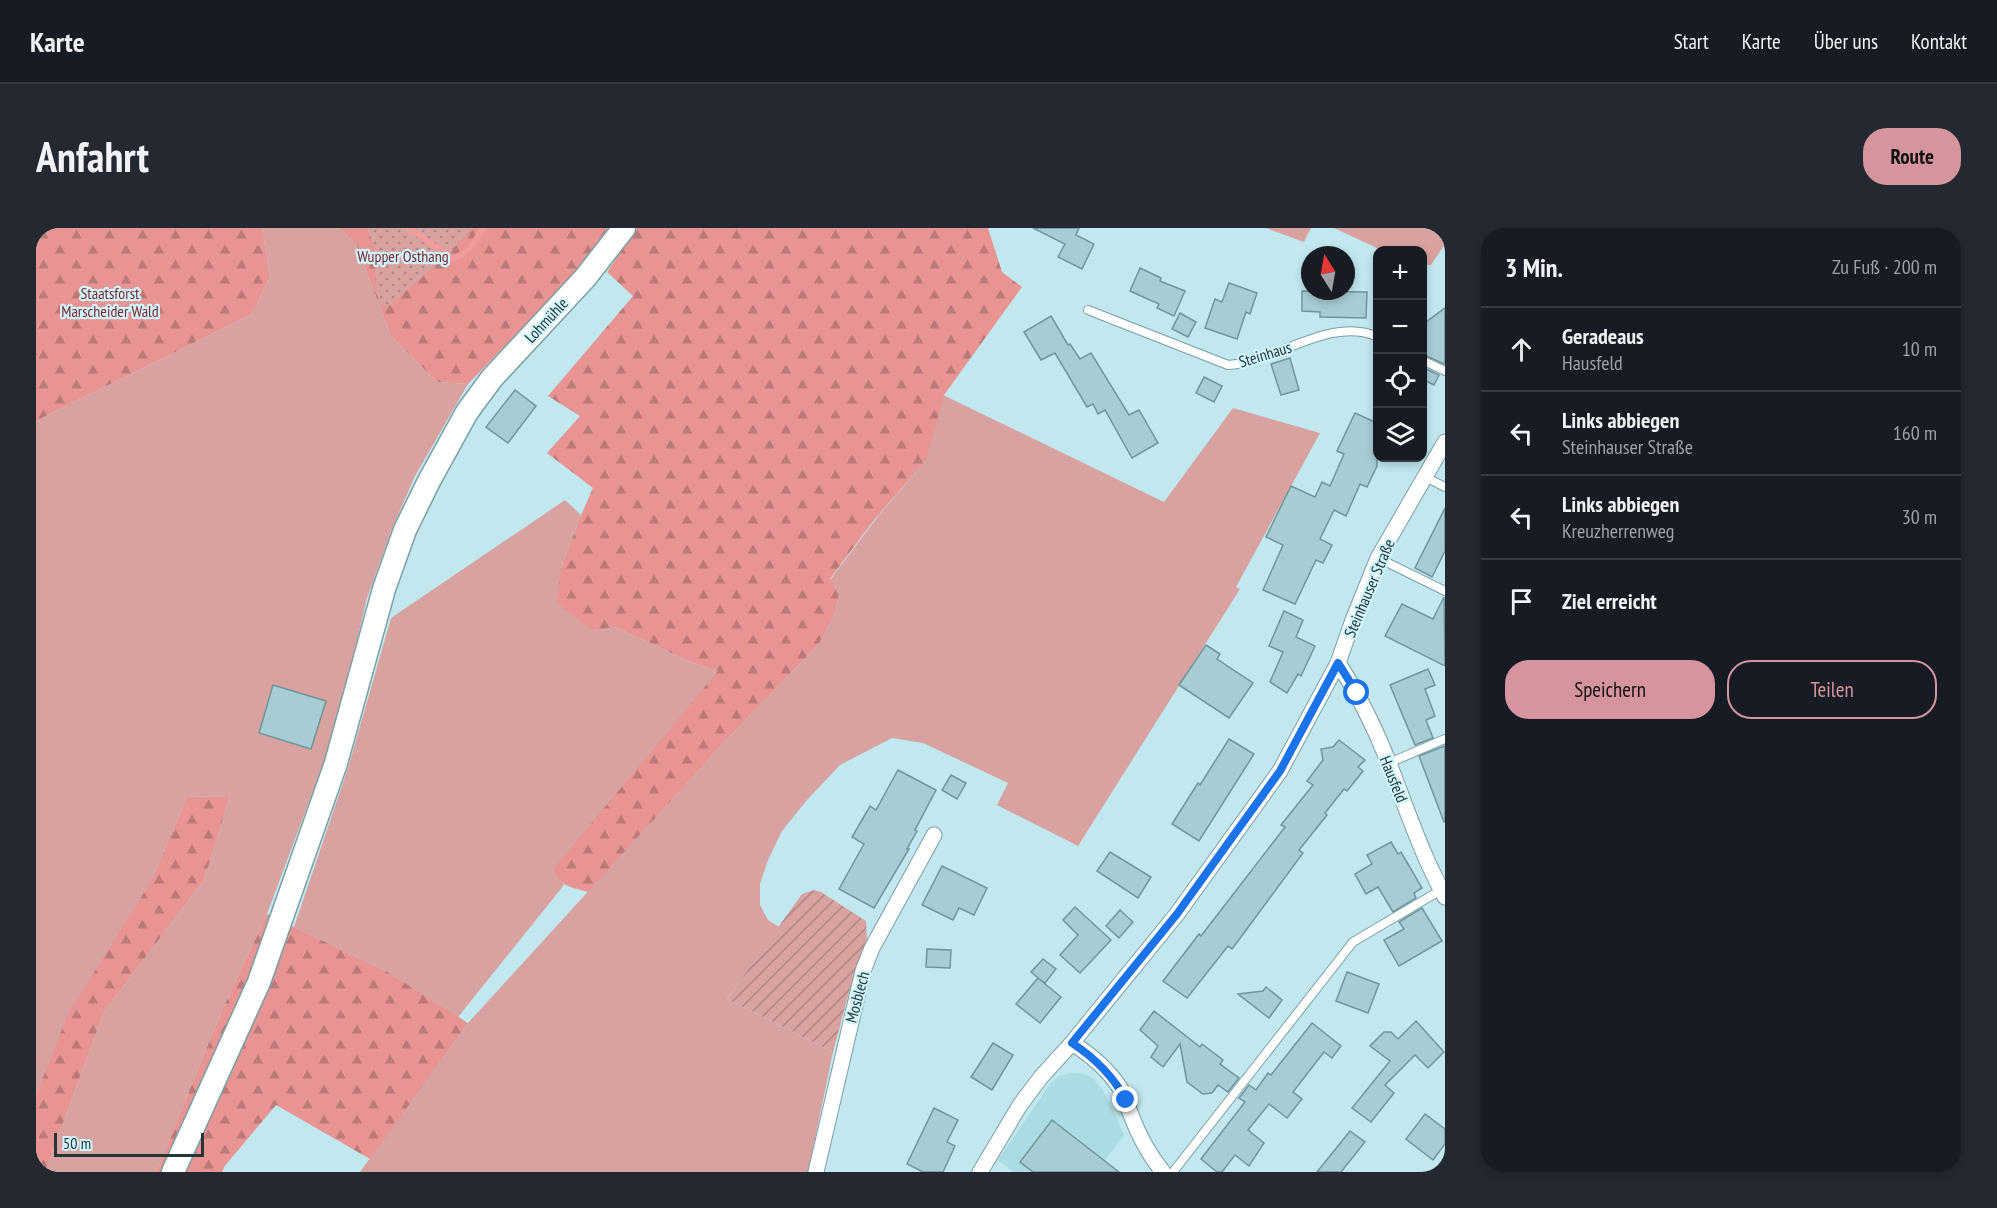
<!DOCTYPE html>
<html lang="de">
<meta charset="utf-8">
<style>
body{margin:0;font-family:"PT Sans Narrow",sans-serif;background:#242831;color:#f1f3f6}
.controls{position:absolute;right:18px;top:18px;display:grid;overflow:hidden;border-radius:12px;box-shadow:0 3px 9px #0003}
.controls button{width:54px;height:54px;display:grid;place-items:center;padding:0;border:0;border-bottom:2px solid #363941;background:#171b24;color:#f1f3f6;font:30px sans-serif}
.compass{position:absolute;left:1265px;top:18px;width:54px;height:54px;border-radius:50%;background:#171b24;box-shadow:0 3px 9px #0003;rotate:349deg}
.scale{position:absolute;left:18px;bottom:15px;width:150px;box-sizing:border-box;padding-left:6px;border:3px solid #263538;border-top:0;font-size:16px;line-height:21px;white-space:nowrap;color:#263538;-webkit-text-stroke:4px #cef6fc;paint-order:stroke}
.stop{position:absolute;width:18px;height:18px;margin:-14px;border:4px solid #1a73e8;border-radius:50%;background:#fff}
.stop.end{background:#1a73e8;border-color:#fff;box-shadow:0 2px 6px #0008}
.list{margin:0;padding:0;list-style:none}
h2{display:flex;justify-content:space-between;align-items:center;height:78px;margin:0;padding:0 24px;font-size:26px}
h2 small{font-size:20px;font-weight:400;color:#9ea1a6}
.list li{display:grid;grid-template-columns:39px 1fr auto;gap:18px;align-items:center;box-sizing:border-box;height:84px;padding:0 24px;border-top:2px solid #363941}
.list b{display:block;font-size:22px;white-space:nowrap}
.list p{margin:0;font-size:20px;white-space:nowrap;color:#9ea1a6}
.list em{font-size:20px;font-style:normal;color:#9ea1a6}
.actions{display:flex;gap:12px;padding:18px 24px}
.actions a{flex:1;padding:14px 0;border:2px solid #d6949e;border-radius:24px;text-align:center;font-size:21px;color:#d6949e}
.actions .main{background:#d6949e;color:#111}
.icon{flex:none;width:33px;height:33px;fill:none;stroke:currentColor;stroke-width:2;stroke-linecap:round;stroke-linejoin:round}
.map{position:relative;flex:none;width:1409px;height:944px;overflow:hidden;border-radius:24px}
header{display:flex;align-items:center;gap:36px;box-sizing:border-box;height:84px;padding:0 30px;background:#171b24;border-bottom:2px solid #363941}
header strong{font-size:28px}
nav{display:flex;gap:33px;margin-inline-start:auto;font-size:21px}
.intro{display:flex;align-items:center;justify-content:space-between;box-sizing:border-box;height:144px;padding:0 36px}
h1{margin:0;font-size:42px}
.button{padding:15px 27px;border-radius:24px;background:#d6949e;color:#111;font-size:21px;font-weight:700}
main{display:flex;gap:36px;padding:0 36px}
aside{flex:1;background:#171b24;border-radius:24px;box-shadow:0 3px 9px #0003}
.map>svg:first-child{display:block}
</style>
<header>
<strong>Karte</strong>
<nav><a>Start</a><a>Karte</a><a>Über uns</a><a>Kontakt</a></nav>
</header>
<div class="intro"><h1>Anfahrt</h1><a class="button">Route</a></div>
<main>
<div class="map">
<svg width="1409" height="944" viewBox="0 0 1409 944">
<defs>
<pattern id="forest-firs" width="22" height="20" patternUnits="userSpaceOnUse" patternTransform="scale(1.5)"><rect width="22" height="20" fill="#e79492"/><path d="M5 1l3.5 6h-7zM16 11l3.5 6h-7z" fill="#bb7a78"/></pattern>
<pattern id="park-dots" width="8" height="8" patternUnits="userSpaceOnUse" patternTransform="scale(1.5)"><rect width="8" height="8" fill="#d8a2a0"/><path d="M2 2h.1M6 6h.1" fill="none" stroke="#af8583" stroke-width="1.8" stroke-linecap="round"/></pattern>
<pattern id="garden-furrows" width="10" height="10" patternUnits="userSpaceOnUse" patternTransform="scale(1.5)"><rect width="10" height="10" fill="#d8a2a0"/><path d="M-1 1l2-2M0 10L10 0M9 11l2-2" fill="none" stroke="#af8583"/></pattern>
</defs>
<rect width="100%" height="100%" fill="#c1e8ef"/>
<path fill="#abdce4" d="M1033 845H1046L1057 850 1066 861 1074 875 1088 907 1060 944H978L962 932 1014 856 1023 848Z"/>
<g fill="#d8a2a0">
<path d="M226 0H303L321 18 355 108 401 154 432 156 379 248 356 301 331 370 313 447 289 531 231 686 187 780 120 944H9L68 784 168 652 194 568 151 569 115 653 33 786 0 867V193L216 86 234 49Z"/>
<path d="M1230 0H1275L1268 14Z"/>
<path d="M1298 0H1409V16L1395 37H1387L1386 22H1345Z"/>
<path d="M907 167 1128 274 1197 180 1284 205 1200 359 1204 361 1042 618 961 577 972 555 887 515 856 510 804 537 771 572 746 603 732 632 724 656V677L732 692 743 699 691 771 797 824 772 944H324L432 795 693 509 783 416 799 386 803 366 794 352 843 287 891 231Z"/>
<path d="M529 272 545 287 525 340 557 403 579 399 657 435 683 443 519 640 520 645 528 657 422 789 352 744 258 699 312 540 355 390Z"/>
</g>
<g fill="url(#forest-firs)">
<path d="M0 0H226L234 49 216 86 0 193Z"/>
<path d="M303 0H572L537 47 432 156 401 154 355 108 321 18Z"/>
<path d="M601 0H952L966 44 986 59 908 167 891 231 838 292 794 351 803 366 799 386 783 416 693 509 552 664C536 659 522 659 518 640L682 443 657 435 579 399 557 403 521 375 525 340 545 287 557 260 511 225 544 188 512 168 597 68 571 44Z"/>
<path d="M194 568 168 652 68 784 9 944H0V867L32 786 115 653 151 569Z"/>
<path d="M231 686 352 744 432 795 334 931 240 877 188 939 186 944H120L187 780Z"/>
</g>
<path fill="url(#park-dots)" d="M331 0H436L409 29 350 80 347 76 344 78 340 60 338 19Z"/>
<path fill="url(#garden-furrows)" d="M778 662 785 664 830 693 831 713 813 764 797 824 691 771 766 666Z"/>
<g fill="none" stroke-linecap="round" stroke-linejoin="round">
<path stroke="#f09c9a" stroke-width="6" d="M373 0 417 31 426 26 435 19 447 0"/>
</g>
<g fill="#a6cdd4" stroke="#70959b" stroke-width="1.5">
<path d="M997 0H1043L1040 7 1058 16 1046 41 1022 29 1029 16Z"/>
<path d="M1104 40 1125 50 1124 53 1149 63 1138 88 1121 80 1123 76 1094 63Z"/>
<path d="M1193 55 1221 65 1214 86 1210 84 1201 111 1169 100 1179 71 1186 74Z"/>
<path d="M1266 63 1331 64 1330 90 1284 89V84L1266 83Z"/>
<path d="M1409 80V135L1408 136 1386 126V97Z"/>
<path d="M1144 85 1160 94 1152 109 1136 101Z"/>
<path d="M1015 88 1032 117 1034 116 1044 131 1055 125 1093 187 1103 182 1122 215 1096 230 1069 182 1062 186 1057 176 1051 179 1019 125 1005 132 988 104Z"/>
<path d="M1254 130 1263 162 1245 167 1235 136Z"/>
<path d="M1386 139 1403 147 1398 157 1386 151Z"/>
<path d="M1168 149 1186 158 1178 174 1160 165Z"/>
<path d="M479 162 500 178 472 215 450 199Z"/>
<path d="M1319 185 1341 195V238L1331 259 1324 256 1310 288 1298 282 1284 311 1296 317 1287 335 1280 332 1259 376 1227 362 1247 317 1230 309 1255 258 1279 269 1286 254 1294 258 1308 226 1301 223Z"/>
<path d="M1409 280V323L1396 349 1379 340Z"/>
<path d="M1408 369 1409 438 1349 408 1366 376 1397 391Z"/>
<path d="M1248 383 1267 392 1260 409 1279 418 1265 448 1262 446 1251 465 1234 454 1247 424 1233 418Z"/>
<path d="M1170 417 1184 426 1181 431 1217 455 1193 490 1143 457Z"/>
<path d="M1392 441 1399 457 1389 461 1399 488 1390 492 1397 510 1379 517 1354 457Z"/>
<path d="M237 457 290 473 275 521 223 505Z"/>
<path d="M1193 511 1218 526 1163 613 1136 596 1162 555 1164 557Z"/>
<path d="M1303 512 1329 532 1322 539 1327 543 1311 563 1308 561 1289 585 1291 587 1263 622 1267 625 1205 709 1196 721 1192 718 1151 770 1127 753 1163 706 1165 708 1249 599 1245 597 1277 557 1271 553 1287 532 1285 521 1297 519Z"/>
<path d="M1409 518V594H1408L1383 528Z"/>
<path d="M862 542 900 562 879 602 881 603 871 621H873L838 680 803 661 828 616 816 609 834 578 840 582Z"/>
<path d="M915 547 930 555 921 571 906 562Z"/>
<path d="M1355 614 1362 626 1365 624 1386 660 1378 665 1380 670 1357 684 1342 659 1330 666 1319 646 1336 636 1331 627Z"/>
<path d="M1074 624 1115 649 1102 670 1061 643Z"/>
<path d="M906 638 951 660 938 687 923 680 917 692 886 677Z"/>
<path d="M1039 679 1075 712 1044 745 1024 727 1042 707 1027 692Z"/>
<path d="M1386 680 1406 713 1363 738 1348 712 1368 701 1363 694Z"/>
<path d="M1084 682 1097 694 1083 710 1070 698Z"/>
<path d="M891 721 915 722 914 740 890 739Z"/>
<path d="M1007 731 1020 741 1009 755 1002 750 1025 769 1004 795 980 776 1002 750 995 744Z"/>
<path d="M1311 744 1343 756 1332 785 1300 773Z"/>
<path d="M1230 759 1246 772 1233 790 1202 766 1227 763Z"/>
<path d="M1118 783 1164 819 1166 816 1187 832 1184 836 1203 850 1192 864 1182 857 1176 865 1167 866 1151 854 1144 816 1127 839 1115 829 1122 818 1104 802Z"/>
<path d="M1380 793 1408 824 1392 840 1379 827 1349 857 1358 865 1335 894 1316 880 1354 833 1334 818 1348 804H1355L1362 811Z"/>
<path d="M1276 795 1305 818 1296 830 1288 824 1257 864 1266 871 1251 890 1233 876 1212 902 1228 915 1213 938 1199 927 1186 944H1181L1165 931 1209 874 1203 870 1213 857 1220 862 1232 845 1235 847Z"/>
<path d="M957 815 977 827 956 862 935 849Z"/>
<path d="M898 880 922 892 911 914 919 918 907 944H887L871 936Z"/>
<path d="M1389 886 1409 901V916L1397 932 1370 911Z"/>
<path d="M1016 892 1061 927 1083 944H997L984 934Z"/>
<path d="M1314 903 1329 914 1305 944H1281Z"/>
</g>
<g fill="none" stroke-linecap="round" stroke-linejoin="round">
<defs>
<g id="service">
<path d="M1052 82 1192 137C1241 134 1295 87 1342 109"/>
<path d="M1386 132 1409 143"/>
<path d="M1389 249 1409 259"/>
<path d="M1342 330 1409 363"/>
<path d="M1353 535 1409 511"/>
<path d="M1137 944 1317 714 1405 662"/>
</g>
<g id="minor">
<path d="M1302 435C1323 467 1340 502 1354 538 1371 582 1386 627 1409 669"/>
<path d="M1036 815C1055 827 1072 841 1084 860 1089 869 1091 877 1095 887 1103 908 1113 927 1127 944"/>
<path d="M780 944 827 743 836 720 898 607"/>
<path d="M944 944 984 877 1005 849 1036 815 1141 686 1244 543 1302 435 1317 392 1342 330 1409 214"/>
</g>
<path id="secondary" d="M137 944 223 754 300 535 348 361 369 302 393 253 431 184 456 150 549 50 588 0"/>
</defs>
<use href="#service" stroke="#799fa5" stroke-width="10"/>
<use href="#minor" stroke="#799fa5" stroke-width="17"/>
<use href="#secondary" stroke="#799fa5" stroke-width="25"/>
<use href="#service" stroke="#fff" stroke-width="8"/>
<use href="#minor" stroke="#fff" stroke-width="15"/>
<use href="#secondary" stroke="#fff" stroke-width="22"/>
</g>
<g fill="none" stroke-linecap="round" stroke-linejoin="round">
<path stroke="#1a73e8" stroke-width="8" d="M1090 872C1077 848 1059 830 1036 815L1141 686 1244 543 1302 435 1321 465"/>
</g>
<g text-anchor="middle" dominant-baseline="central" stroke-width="4.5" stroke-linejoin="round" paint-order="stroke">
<g font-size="16" fill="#7f1e27" stroke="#cef6fc">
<text x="367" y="28">Wupper Osthang</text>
<text x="74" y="65">Staatsforst<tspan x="74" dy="18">Marscheider Wald</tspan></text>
</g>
<g font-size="16" fill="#263538" stroke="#cef6fc">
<text transform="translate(510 92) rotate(-47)">Lohmühle</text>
<text transform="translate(1229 126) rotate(-17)">Steinhaus</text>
<text transform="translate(1333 360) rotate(-67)">Steinhauser Straße</text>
<text transform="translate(1358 551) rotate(68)">Hausfeld</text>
<text transform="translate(821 769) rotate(-75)">Mosblech</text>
</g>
</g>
</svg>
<div class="controls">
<button>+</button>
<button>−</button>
<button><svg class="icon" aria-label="locate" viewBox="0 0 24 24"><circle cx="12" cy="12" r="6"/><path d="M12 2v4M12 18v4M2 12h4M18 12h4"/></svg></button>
<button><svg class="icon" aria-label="layers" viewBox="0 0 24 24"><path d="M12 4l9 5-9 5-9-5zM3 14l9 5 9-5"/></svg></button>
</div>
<svg class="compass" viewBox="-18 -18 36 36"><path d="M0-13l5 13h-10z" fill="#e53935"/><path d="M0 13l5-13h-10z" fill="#9ea1a6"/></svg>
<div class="scale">50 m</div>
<div class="stop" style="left:1321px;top:465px"></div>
<div class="stop end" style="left:1090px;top:872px"></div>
</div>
<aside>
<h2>3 Min.<small>Zu Fuß · 200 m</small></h2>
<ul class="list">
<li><svg class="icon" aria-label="ahead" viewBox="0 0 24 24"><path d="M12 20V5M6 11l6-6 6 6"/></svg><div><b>Geradeaus</b><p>Hausfeld</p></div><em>10 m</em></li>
<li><svg class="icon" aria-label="left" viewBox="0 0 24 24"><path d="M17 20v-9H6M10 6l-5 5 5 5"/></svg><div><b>Links abbiegen</b><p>Steinhauser Straße</p></div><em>160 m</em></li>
<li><svg class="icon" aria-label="left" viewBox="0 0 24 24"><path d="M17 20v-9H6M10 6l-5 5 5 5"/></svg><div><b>Links abbiegen</b><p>Kreuzherrenweg</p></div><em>30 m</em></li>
<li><svg class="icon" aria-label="arrive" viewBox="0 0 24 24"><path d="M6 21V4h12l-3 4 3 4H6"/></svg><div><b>Ziel erreicht</b></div></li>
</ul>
<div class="actions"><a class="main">Speichern</a><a>Teilen</a></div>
</aside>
</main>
